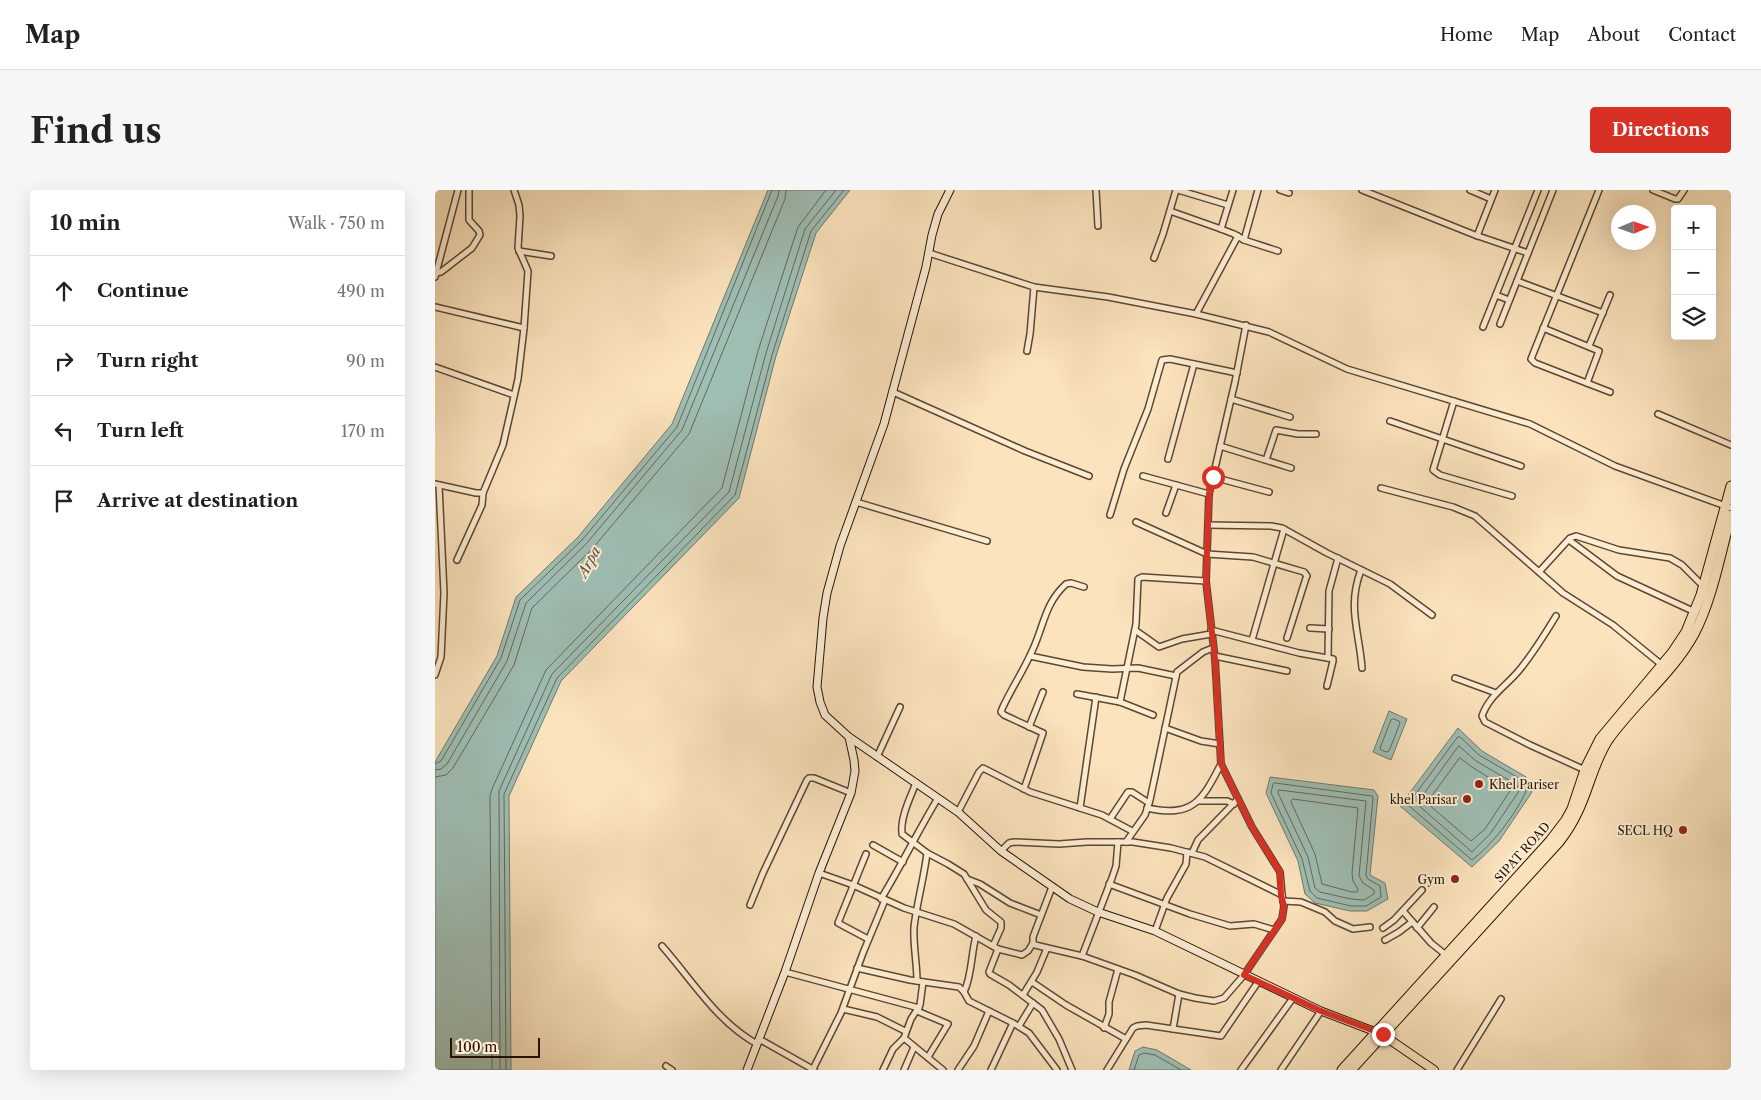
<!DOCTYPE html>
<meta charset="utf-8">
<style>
body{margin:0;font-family:"Libre Caslon Text",serif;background:#f6f6f6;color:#222}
.controls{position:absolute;right:15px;top:15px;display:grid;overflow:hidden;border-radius:5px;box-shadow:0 5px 20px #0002}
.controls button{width:45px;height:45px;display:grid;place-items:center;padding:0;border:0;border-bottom:1px solid #e0e0e0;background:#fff;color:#222;font:25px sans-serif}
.compass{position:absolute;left:1176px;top:15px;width:45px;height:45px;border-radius:50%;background:#fff;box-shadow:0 5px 20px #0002;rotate:88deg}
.scale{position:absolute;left:15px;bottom:12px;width:90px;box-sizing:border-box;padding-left:5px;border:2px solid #2a1200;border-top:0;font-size:14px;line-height:18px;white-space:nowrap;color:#2a1200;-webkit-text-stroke:4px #fcedd4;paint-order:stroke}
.stop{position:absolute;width:15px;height:15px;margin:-11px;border:4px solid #d93025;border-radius:50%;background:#fff}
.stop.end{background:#d93025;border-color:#fff;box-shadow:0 1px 5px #0008}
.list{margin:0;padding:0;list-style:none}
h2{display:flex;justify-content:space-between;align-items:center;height:65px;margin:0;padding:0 20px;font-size:21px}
h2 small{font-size:16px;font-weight:400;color:#767676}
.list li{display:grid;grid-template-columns:32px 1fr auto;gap:15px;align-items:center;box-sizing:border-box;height:70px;padding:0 20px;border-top:1px solid #e0e0e0}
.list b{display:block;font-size:19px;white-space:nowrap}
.list em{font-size:16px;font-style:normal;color:#767676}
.icon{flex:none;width:28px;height:28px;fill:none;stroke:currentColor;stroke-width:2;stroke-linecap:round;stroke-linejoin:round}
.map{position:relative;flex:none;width:1296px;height:880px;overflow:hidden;border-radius:5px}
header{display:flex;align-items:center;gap:30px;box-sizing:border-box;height:70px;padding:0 25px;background:#fff;border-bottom:1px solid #e0e0e0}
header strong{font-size:24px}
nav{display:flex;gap:28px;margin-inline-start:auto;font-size:18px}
.intro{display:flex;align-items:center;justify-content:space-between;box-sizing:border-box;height:120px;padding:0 30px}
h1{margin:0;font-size:35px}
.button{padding:12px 22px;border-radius:5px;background:#d93025;color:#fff;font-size:18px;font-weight:700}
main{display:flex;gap:30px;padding:0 30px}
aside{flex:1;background:#fff;border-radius:5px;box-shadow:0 5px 20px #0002}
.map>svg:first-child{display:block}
</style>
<header>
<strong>Map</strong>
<nav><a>Home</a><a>Map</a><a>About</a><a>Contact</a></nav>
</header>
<div class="intro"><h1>Find us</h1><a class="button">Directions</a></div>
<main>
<aside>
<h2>10 min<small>Walk · 750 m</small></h2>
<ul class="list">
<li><svg class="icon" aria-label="ahead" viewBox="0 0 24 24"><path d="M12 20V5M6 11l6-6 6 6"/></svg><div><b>Continue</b></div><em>490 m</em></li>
<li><svg class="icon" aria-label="right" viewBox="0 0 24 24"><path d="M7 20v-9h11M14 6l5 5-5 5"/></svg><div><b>Turn right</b></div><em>90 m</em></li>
<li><svg class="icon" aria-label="left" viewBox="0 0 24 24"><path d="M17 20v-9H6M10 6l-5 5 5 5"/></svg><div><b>Turn left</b></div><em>170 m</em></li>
<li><svg class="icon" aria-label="arrive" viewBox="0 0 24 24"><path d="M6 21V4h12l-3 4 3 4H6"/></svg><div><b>Arrive at destination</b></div></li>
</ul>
</aside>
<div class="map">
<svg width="1296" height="880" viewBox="0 0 1296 880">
<rect width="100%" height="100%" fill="#fbe3bd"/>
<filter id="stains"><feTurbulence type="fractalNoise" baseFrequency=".004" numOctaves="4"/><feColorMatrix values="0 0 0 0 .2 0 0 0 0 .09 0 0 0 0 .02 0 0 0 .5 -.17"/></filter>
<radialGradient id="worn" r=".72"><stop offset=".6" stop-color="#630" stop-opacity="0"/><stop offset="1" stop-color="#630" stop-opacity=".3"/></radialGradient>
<g fill="#9fbeb4" stroke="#70796c">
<path d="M333 0H415L381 43 341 166 304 308 126 491 74 606 76 880H0V572L62 466 81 407 143 347 237 234Z"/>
<path d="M954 521 972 529 956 570 938 562Z"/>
<path d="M1023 538 1047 561 1091 587 1097 602 1064 651 1037 677 965 616Z"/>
<path d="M835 587 939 600 943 606 935 685 950 693 953 709 932 721H915L880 713 870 704 863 671 831 603Z"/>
<path d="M708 857 722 860 756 880H694L700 861Z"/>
</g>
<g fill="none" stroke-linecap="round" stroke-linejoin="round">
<g stroke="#64685a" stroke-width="1">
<path d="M959 529 964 531 965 533 954 561 951 562 946 560 945 558 956 530Z"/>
<path d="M1023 547H1025L1044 565 1087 590 1091 601C1081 624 1057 655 1037 670L973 615Z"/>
<path d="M1024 556 1041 571 1082 595 1084 601 1055 644 1037 662 982 614Z"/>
<path d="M1025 568 1037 577 1075 601 1050 639 1036 651 992 613Z"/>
<path d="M0 574 6 571 66 468 85 410 147 350 242 237 337 0"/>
<path d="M0 580 6 579 12 574 72 471 91 413 151 354 247 240 343 6 344 0"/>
<path d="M0 587 11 585 18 578 79 475 97 418 157 359 254 244 350 9 351 0"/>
<path d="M840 593 937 606 938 608 931 685 933 689 945 696 946 707 931 716H916L882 708 875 701 867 669 836 603 838 594Z"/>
<path d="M844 600 931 611 924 686 928 693 939 700V704L929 710 916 709 885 702 880 698 873 667 843 603Z"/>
<path d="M858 609 923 618 917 683 918 691 923 699 922 702H917L887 694 880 664 856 612Z"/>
<path d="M57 880 55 606 57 599 111 480 287 298 323 161 363 37 391 0"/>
<path d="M65 880 64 601 117 484 294 302 331 163 370 39 401 0"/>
<path d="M71 880 69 604 122 488 300 305 337 165 376 41 409 0"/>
<path d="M699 880 704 865 709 863 720 865 746 880"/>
</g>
<defs>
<g id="street">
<path d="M661 0 663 36"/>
<path d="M743 0 793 15"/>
<path d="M845 0 854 3"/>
<path d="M927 0 1040 45 1093 63"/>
<path d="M1035 0 1056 9"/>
<path d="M1164 0 1096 169 1100 173 1175 202"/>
<path d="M1218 0 1240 9H1243L1249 0"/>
<path d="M735 21 786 39 799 44 809 50 843 61"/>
<path d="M786 39 798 0"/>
<path d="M1042 46 1060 0"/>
<path d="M809 50 823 0"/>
<path d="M84 61 116 66"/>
<path d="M494 63 599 97 673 107 761 124 834 142 912 179 1095 234 1180 276 1296 318"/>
<path d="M719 68 728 44 741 0"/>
<path d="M1 83 6 82 37 58 45 45 44 41 34 30V0"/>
<path d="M0 87 23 0"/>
<path d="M1082 91 1168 123"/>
<path d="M1061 105 1074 110"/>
<path d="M0 117 89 138"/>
<path d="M761 124 803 46"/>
<path d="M1065 134 1118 0"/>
<path d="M1048 137 1103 0"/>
<path d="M1108 138 1164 161 1152 193"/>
<path d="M1154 156 1175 105"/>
<path d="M592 161 595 144 599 97"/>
<path d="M0 177 79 205"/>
<path d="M458 202 590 261 654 286"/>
<path d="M796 209 855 227"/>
<path d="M1019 211 998 280 1005 285 1077 306"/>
<path d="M1223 224 1296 255"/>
<path d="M955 231 1086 276"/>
<path d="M785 256 856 278"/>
<path d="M733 269 759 174"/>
<path d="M831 270 841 240 863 244H881"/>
<path d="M708 286 774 304"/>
<path d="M778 287 834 302"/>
<path d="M0 294 41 303H48L68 255 83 189 89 138 93 81 83 58 85 26 84 15 79 0"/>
<path d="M946 298 1018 317 1040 326 1128 403 1178 435 1227 475"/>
<path d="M421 312 552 351"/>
<path d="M731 323 741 295"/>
<path d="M675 325 689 279 713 219 727 170 735 169 802 183"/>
<path d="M701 332 772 364 818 367 869 382 872 386 871 388 852 448"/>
<path d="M773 335 836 336 847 338 892 363 955 394 997 425"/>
<path d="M1134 350 1182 386 1260 422"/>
<path d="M22 370 47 315 48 303"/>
<path d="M926 380C912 417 924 440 927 478"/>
<path d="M1104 382 1135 348 1141 346 1184 360 1235 368 1247 375 1268 396"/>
<path d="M1121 426C1110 444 1099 462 1086 478 1073 495 1054 505 1047 526L1050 532 1095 555 1150 580"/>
<path d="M875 438 894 439"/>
<path d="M700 440 724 457 747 449 776 444"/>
<path d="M776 440 864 463 898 469V471L892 496"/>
<path d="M817 450 849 339"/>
<path d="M595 466 648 477 677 479 703 478 741 486"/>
<path d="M780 466 852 481"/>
<path d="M893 468 894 401 903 368"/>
<path d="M0 485 6 467 9 403 4 295"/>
<path d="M1020 488 1061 503"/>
<path d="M642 504 685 512 718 525"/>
<path d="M685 512 701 434 703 389 707 387 771 391"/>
<path d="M594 537 608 502"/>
<path d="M730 538 766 551 785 554"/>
<path d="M442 567 465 517"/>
<path d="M481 593C475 608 465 628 467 644L492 663 513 674 529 684 551 720 566 732V738L558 756"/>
<path d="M589 599 608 543 569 525 566 522 567 519C576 499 589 480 598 459 609 435 610 413 631 394L636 393 649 397"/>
<path d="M763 611H792L799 614"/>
<path d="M645 618 661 507"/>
<path d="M712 618C758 628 767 611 786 574"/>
<path d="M523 622 544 582 548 578 595 602 667 625 697 641"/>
<path d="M675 629 693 602H697L714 613"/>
<path d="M691 652 710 625 715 610 742 482 768 462 778 458"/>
<path d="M438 655 468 672"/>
<path d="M566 661 574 653 579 652 624 654 652 652H698L736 658 770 667 847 705"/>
<path d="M757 663 763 650 802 610"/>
<path d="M431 664 403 733 433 749"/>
<path d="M384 683 418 695 469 718 519 734 563 759 587 765 593 761 598 753"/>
<path d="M532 689 545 694 575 713 606 725"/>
<path d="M674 694 755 724 795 736 819 734 839 740"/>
<path d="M617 697 598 747V753L600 755 647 766 700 785 744 804 760 808 779 811 789 808 809 785 847 729 849 716 847 705 845 682 817 637 786 574 780 469 771 391 774 304 800 192 811 135"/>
<path d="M446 709C466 676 483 641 503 608"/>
<path d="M848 711 866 712 890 722 900 731 918 739 935 737"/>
<path d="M315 715 328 683 372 590 374 588H379L416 603"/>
<path d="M968 721 996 753 1011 765"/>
<path d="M948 738 959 730 987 700"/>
<path d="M982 738 999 717"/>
<path d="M720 741 732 708 751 674 752 662"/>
<path d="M950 750 964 742 977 732"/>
<path d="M227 756C257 790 281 831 322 854"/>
<path d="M563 759 554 782 555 784 574 795 607 820 624 849 637 880"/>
<path d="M647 766 677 688 681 676 683 652"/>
<path d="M422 778 475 790 524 797 529 802 534 811 578 833 594 843 622 880"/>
<path d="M350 782 484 818"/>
<path d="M482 791C482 773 478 755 479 737 482 712 489 688 492 663"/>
<path d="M488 792 485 815 476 829 469 848 508 880"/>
<path d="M597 792 631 815 691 849"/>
<path d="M529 802C537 786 536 764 541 746"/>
<path d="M588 805 602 782 612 758"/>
<path d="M408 819 442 827 470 841"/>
<path d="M482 821 513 834 493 867"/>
<path d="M584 836 598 813"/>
<path d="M669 838 674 824V812L683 779"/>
<path d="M738 839 744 804"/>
<path d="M324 849 379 880"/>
<path d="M231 876 237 880"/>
<path d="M378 879 406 823 428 763 450 710"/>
<path d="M448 880 458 859 469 848"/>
<path d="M469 880 479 857"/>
<path d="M523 880 539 856 554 821"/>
<path d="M556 880 578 833"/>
<path d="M672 880 698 838 702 836 711 835 786 846 823 792"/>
<path d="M806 880 858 808"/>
<path d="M846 880 886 821"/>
<path d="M1022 880 1066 809"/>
</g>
<g id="secondary">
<path d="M515 0 503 24 497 45 491 77 449 234 405 356 392 403 388 428 382 497 385 512 390 525 414 547 523 622 566 661 635 709 663 722 720 741 886 821 941 842"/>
<path d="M312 880 350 782 384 683 416 603 420 581 419 570 414 547"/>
</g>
<path id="primary" d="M945 843 999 880"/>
<g id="highway">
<path d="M907 880 1115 651 1131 630 1137 619 1151 577 1165 549 1237 463 1251 442 1266 405 1296 296"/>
<path d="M916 880 1124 652C1131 643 1137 634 1142 623 1154 599 1158 573 1173 550 1199 513 1237 484 1259 444 1277 411 1286 361 1296 325"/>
</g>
</defs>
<use href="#street" stroke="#5e462f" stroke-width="8"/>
<use href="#secondary" stroke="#2a1200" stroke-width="9"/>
<use href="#primary" stroke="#2a1200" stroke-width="10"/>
<use href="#highway" stroke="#2a1200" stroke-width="11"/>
<use href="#street" stroke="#fcedd4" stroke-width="5"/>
<use href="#secondary" stroke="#fcedd4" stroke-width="7"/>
<use href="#primary" stroke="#fbe3bd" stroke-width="8"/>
<use href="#highway" stroke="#fbe3bd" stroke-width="9"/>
</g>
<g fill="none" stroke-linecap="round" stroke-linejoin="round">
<path stroke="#d93025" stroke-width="6" d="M778 287 774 304 771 391 780 469 786 574 817 637 845 682 846 705 849 716 847 729 809 785 886 821 948 844"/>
</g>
<g fill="#8f2418" stroke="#fcedd4" stroke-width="2">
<circle cx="1044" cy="594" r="5"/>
<circle cx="1032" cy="609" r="5"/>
<circle cx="1248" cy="640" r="5"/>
<circle cx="1020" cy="689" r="5"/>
</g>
<g text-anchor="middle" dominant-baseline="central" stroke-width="4" stroke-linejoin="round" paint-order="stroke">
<g font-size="12" fill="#2a1200" stroke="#fcedd4" text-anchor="end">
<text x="1054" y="594" text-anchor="start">Khel Pariser</text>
<text x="1022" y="609">khel Parisar</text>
<text x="1238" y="640">SECL HQ</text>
<text x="1010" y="689">Gym</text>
</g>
<g font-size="12" fill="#2a1200" stroke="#fcedd4">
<text transform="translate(1087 662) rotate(-48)">SIPAT ROAD</text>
</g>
<g font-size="14" font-style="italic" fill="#534e3f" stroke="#fcedd4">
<text transform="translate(154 372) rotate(-62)">Arpa</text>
</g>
</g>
<rect width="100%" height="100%" filter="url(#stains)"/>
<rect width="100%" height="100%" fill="url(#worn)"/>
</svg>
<div class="controls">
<button>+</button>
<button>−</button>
<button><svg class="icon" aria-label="layers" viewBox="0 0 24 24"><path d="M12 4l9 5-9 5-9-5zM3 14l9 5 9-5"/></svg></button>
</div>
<svg class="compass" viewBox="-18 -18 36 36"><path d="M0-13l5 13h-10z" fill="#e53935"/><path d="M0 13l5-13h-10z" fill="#767676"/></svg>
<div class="scale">100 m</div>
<div class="stop" style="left:778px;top:287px"></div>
<div class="stop end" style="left:948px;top:844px"></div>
</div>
</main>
